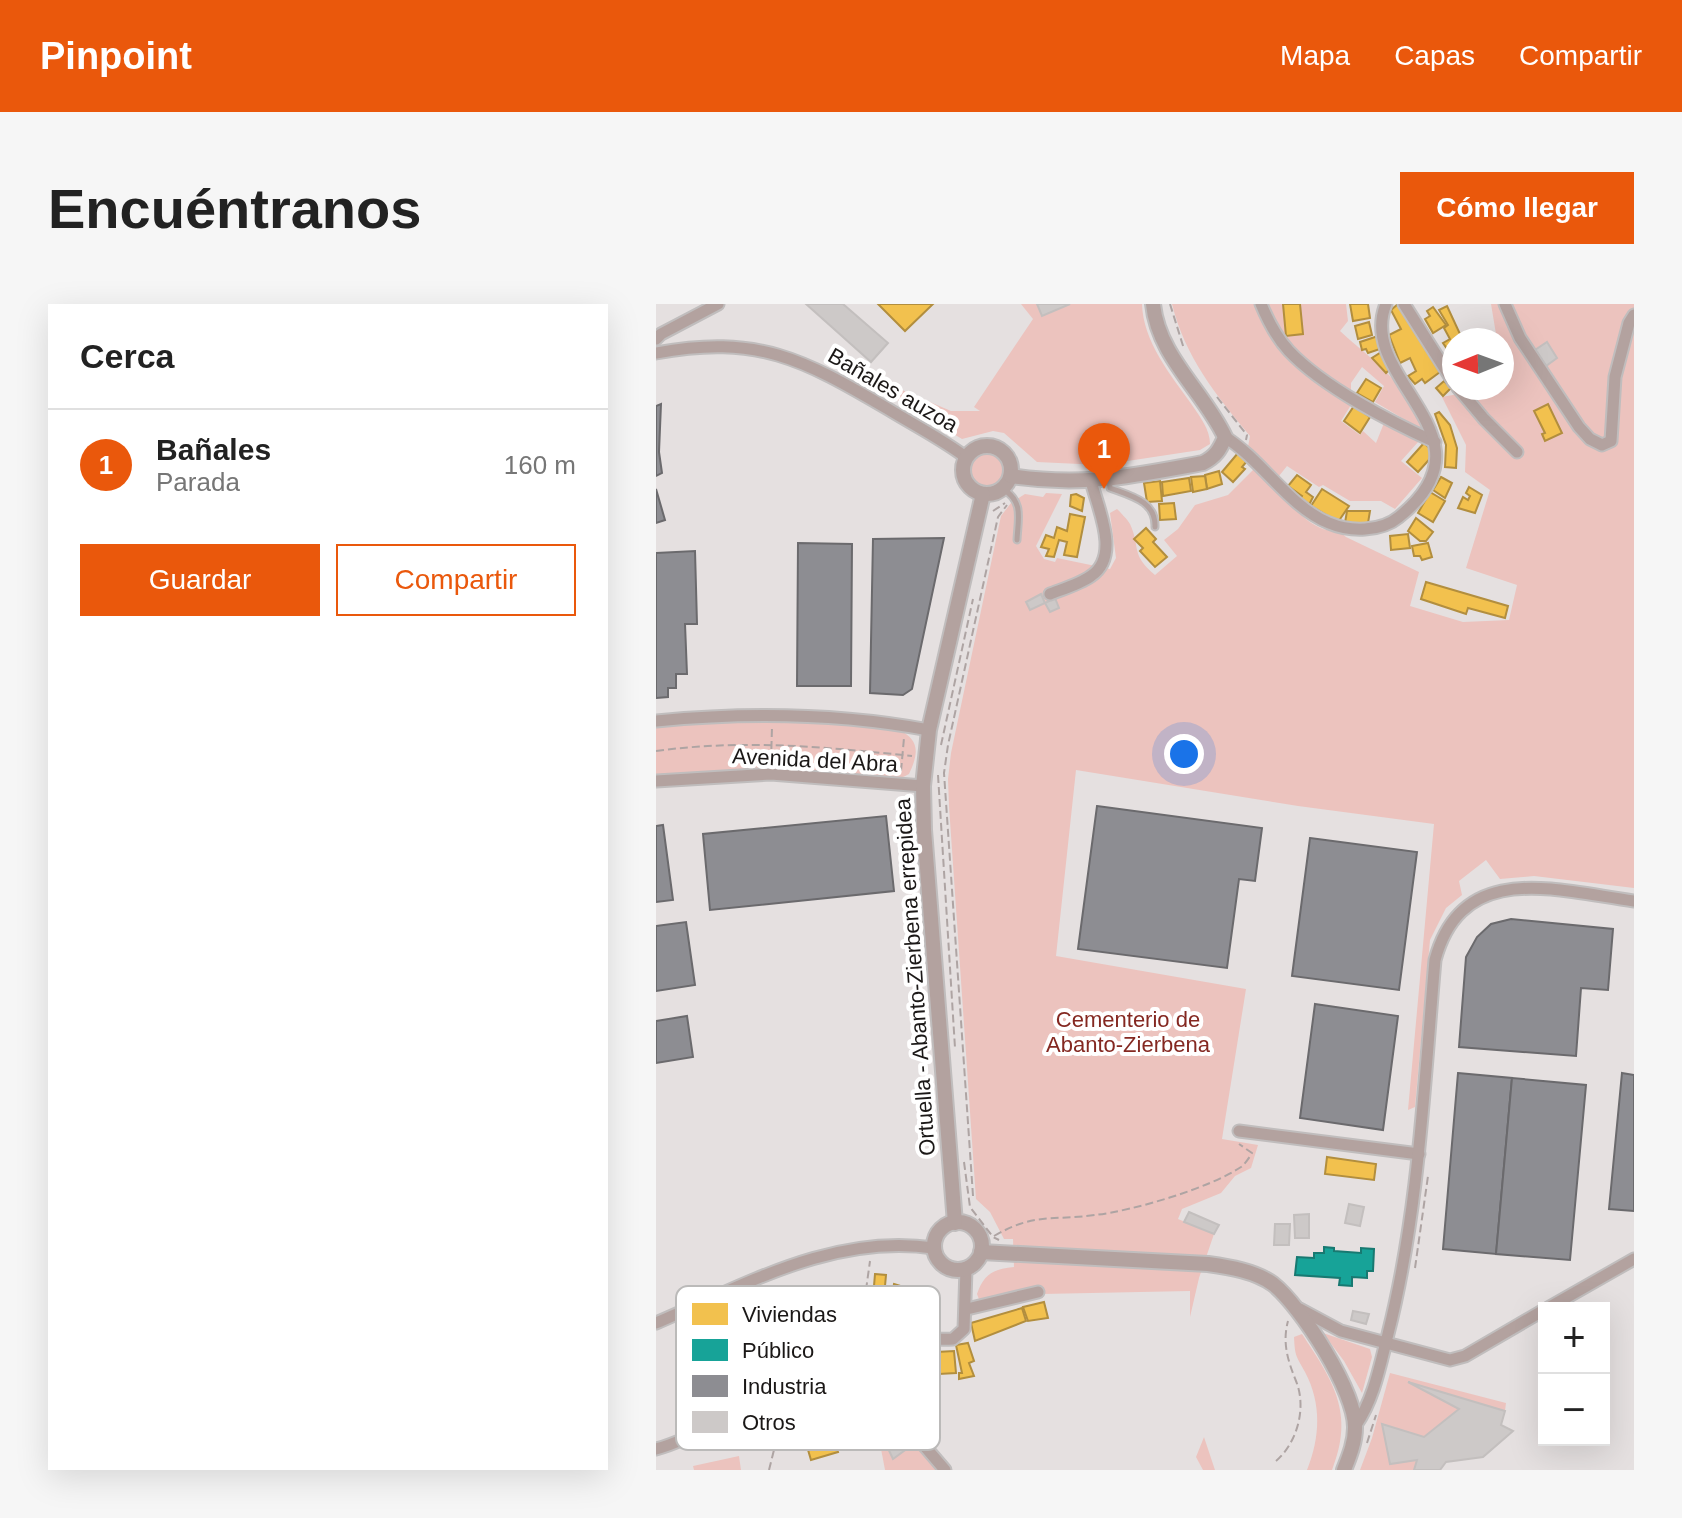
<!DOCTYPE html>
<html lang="es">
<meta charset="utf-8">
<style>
body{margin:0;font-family:Arial,sans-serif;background:#f6f6f6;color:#222}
.controls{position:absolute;right:24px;bottom:24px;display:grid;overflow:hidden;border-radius:0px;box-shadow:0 8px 32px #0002}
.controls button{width:72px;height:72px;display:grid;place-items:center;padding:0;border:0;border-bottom:2px solid #e0e0e0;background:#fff;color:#222;font:40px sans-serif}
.compass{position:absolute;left:786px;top:24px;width:72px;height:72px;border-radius:50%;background:#fff;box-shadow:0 8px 32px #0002;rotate:269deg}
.you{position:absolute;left:528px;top:450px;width:28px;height:28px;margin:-20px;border:6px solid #fff;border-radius:50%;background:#1a73e8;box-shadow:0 0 0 12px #1a73e833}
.badge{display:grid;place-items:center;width:52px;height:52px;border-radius:50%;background:#ea580c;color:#fff;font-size:26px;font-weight:700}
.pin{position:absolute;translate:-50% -66px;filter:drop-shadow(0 2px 4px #0008)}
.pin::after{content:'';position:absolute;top:42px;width:28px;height:24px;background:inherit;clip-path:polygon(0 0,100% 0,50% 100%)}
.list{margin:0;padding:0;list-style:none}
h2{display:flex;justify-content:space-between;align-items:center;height:104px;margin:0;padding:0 32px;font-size:34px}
h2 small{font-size:26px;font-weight:400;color:#767676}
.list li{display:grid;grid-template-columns:52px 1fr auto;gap:24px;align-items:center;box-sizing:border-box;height:112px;padding:0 32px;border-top:2px solid #e0e0e0}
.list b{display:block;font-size:30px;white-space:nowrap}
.list p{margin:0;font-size:26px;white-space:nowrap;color:#767676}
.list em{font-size:26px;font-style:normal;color:#767676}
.actions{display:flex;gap:16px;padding:24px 32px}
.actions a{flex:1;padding:18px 0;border:2px solid #ea580c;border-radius:0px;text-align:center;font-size:28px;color:#ea580c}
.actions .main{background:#ea580c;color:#fff}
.map{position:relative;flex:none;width:978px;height:1166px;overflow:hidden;border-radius:0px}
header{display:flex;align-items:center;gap:48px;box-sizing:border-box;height:112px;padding:0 40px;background:#ea580c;color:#fff}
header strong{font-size:38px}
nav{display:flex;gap:44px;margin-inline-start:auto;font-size:28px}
.intro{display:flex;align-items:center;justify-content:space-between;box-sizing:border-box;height:192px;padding:0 48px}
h1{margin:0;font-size:56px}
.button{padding:20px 36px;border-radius:0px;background:#ea580c;color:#fff;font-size:28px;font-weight:700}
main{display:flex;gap:48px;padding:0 48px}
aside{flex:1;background:#fff;border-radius:0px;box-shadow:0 8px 32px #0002}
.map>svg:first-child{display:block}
</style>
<header>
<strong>Pinpoint</strong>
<nav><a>Mapa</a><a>Capas</a><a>Compartir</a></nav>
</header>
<div class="intro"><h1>Encuéntranos</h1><a class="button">Cómo llegar</a></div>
<main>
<aside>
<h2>Cerca<small></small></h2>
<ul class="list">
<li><span class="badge">1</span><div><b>Bañales</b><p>Parada</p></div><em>160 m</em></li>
</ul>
<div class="actions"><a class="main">Guardar</a><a>Compartir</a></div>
</aside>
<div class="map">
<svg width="978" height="1166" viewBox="0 0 978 1166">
<rect width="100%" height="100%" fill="#e5e0e0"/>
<g fill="#ecc3be">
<path d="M365 0H486C487 38 515 71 536 101 544 113 554 125 554 140L544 146 445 161 381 158 348 129 337 127 306 135 199 71 246 86 295 107H324L318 103 377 15Z"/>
<path d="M516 0H690L692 17 684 27C712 53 762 88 768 127L719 98 728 82 706 63 695 79V101L685 117 704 131 707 127 720 139 728 119 763 137 745 157 766 174 739 205 725 197H694L667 181 663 183 631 162 623 172 619 182C632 198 648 218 667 225 677 228 683 226 690 233L763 268 754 302 807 318 853 316 861 281 810 264 834 186 809 168 810 141 786 93 818 87 822 84H846V36H841L835 0H978V584L878 572 844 575 830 556 803 577 806 591 790 604 774 636 759 803 752 806 778 520 642 502 420 466 400 652 590 685 566 835 602 841 595 864 579 872 565 889 526 905 522 915 558 930 543 974 534 1013V987L386 990 324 998 321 990C328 970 337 965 358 963L357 935H348L334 908 320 895 293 502 292 475 295 449 345 212 355 199 369 190 387 193 390 189 406 190 380 242 388 255 399 258 401 254 454 265 460 254 454 209 461 205C465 209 471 215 474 220 485 244 474 250 499 271L521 252 508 236 522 225 539 201 572 191 606 157 592 143 594 132C560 91 529 53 516 0Z"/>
<circle cx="332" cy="166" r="17"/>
<path d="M132 415 241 425C264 435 263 449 253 470 239 479 220 474 205 472 137 465 68 463 0 473V420Z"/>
<path d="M667 1029 714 1045 716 1053 706 1089 688 1057Z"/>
<path d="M646 1030C677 1077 699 1109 676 1166H651C664 1134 666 1100 649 1068 640 1051 639 1053 638 1033Z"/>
<path d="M734 1069 850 1099 849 1107 757 1080 803 1105 768 1133 726 1121 734 1160 761 1156 758 1166H704L716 1134Z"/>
<path d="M229 1104 282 1166H229L218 1108Z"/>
<path d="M548 1133 559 1166H547L540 1153Z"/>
<path d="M83 1152 85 1166H38L37 1162Z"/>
</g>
<g fill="#f2c14e" stroke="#b28e3e" stroke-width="2">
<path d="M222 0H277L249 27Z"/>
<path d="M627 0H644L647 30 630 32Z"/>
<path d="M694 0H712L714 14 697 17Z"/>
<path d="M742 0 748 5 784 68 769 79 766 75 759 80 752 72 760 67 754 54 744 59 733 31 745 25 735 6Z"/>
<path d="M791 2 804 30 802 32 804 36H798V55L787 39 794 35 788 24 792 21 783 6Z"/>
<path d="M777 3 790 21 777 29 769 15 774 12 771 7Z"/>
<path d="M713 18 716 31 702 35 699 22Z"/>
<path d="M722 32 727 44 712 49 710 45 706 46 704 38Z"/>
<path d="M727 47 735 64 730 69 716 54Z"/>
<path d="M710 75 725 84 717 98 701 89Z"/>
<path d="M788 77 795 84 787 92 780 84Z"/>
<path d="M892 100 906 129 889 137 886 130 889 129 878 107Z"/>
<path d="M698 102 714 113 704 129 688 117Z"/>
<path d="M783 108 794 121 801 144 800 164 789 163 790 141 779 110Z"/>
<path d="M768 139 779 149 762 168 751 158Z"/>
<path d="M582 149 591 157 586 163 589 165 577 178 566 168Z"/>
<path d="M563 167 566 180 551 185 549 171Z"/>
<path d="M641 171 655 181 650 188 657 193 653 201 644 195 646 192 632 182Z"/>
<path d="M549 172 551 185 537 188 535 173Z"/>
<path d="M785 173 796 179 789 194 777 186Z"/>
<path d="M533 174 535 187 507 192 506 178Z"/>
<path d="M504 177 506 197 491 198 488 179Z"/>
<path d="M813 183 826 191 819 209 802 204 807 193 812 196 814 192 810 189Z"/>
<path d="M666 185 693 202 682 218 655 202Z"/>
<path d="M774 188 789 197 777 218 762 209Z"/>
<path d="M420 190 428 194 426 207 414 202 415 191Z"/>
<path d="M518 199 520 215 504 216 503 200Z"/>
<path d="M691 207H714L712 219H689Z"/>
<path d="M414 210 429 213 421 253 408 251 411 238 403 236 398 253 390 252 393 245 385 243 390 231 398 234 401 223 411 227Z"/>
<path d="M760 214 777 228 770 237H764L752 227Z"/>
<path d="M490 224 500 235 497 238 511 253 499 263 484 247 487 244 478 235Z"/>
<path d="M752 230 754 244 735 246 734 232Z"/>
<path d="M772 239 776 253 766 256 764 252H758L756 242Z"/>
<path d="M770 278 852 302 849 314 812 304 810 310 765 295Z"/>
<path d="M671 853 720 860 718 876 669 870Z"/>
<path d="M219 970 230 971 229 982H218Z"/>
<path d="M238 980 254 985 251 999 235 995Z"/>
<path d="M388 998 392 1014 372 1017 367 1003Z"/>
<path d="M366 1004 370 1017 319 1037 315 1019Z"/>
<path d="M312 1039 318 1057 313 1059 318 1072 303 1075V1069H306L300 1041Z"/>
<path d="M298 1047 300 1069 283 1070 281 1048Z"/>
<path d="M177 1132 182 1148 155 1156 150 1139Z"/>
</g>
<path fill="#17a398" stroke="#187971" stroke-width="2" d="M668 943 678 944V947L705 949V944L718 945 717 967H711V974L696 973V982L683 981 684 974 639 971 641 953 658 954V949H668Z"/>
<g fill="#8d8d92" stroke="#6b6a6d" stroke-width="2">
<path d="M5 100 3 148 6 169 0 172V102Z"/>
<path d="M0 185 9 216 0 219Z"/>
<path d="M288 234 256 385 247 391 214 389 217 235Z"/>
<path d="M142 239 196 240 195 382H141Z"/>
<path d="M39 247 41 320H29L31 370H20V384H12V393L0 394V249Z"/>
<path d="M441 502 606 524 599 577 583 575 571 664 422 645Z"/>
<path d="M230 512 238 587 54 606 47 530Z"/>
<path d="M7 521 17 596 0 598V522Z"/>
<path d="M654 534 761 548 743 686 636 672Z"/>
<path d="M855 615 957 625 952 686 925 684 920 752 803 743 810 653 821 633 835 620Z"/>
<path d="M30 618 39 681 0 687V622Z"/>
<path d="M659 700 742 712 727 826 644 814Z"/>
<path d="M31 712 37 753 0 759V717Z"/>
<path d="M802 769 856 774 840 950 787 945Z"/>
<path d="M966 769 978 771V907L953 905Z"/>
<path d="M856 774 930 781 914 956 840 950Z"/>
</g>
<g fill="#cdc9c8" stroke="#c3bfbe" stroke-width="2">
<path d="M150 0H187L232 39 215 58Z"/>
<path d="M381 0H414L386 12Z"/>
<path d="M891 38 901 54 890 62 879 46Z"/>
<path d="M385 290 389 299 374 306 370 298Z"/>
<path d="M399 294 403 304 394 308 389 299Z"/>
<path d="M693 900 708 903 704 922 689 919Z"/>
<path d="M533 908 563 921 558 930 528 918Z"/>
<path d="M653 910V934H639L638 911Z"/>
<path d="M619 920H634L633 941H618Z"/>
<path d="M697 1007 713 1010 710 1020 695 1016Z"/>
<path d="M752 1078 849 1107 845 1121 857 1127 827 1153 790 1158 784 1166H758L761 1156 734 1160 726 1120 768 1133 803 1105Z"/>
<path d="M246 1126 256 1141 237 1155 229 1138Z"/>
</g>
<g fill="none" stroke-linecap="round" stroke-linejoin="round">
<defs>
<g id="service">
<path d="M453 175 454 184C475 192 500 197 499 223"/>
<path d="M347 185C368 198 362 214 361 236"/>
</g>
<g id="minor">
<path d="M605 0C612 17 621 34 633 47 667 83 735 118 779 138"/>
<path d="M748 0 798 79"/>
<path d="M849 0 864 34 923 123 934 135 946 141 955 137 959 73 973 19 978 11"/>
<path d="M0 35 5 30 62 0"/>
<path d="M0 49C101 30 147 55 232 105 258 121 286 135 311 154"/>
<path d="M802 84 828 115 861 148"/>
<path d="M569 133C606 156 633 203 673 219 694 228 725 228 743 213 845 132 699 76 730 0"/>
<path d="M394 290C407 285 424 280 435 272 465 252 442 205 435 177"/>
<path d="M0 417C92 408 182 409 273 426"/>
<path d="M0 477 115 470 267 482"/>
<path d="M583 827 763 850"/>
<path d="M892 1004 978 955"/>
<path d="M311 1005 382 988"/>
<path d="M644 1005 685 1027 794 1056 809 1052 888 1006"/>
<path d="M0 1019C89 981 178 929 278 944"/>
<path d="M203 1035 206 1069 289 1166"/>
<path d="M234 1035 243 1001"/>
<path d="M700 1121C718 1095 724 1061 732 1030 763 907 768 781 779 656 806 555 902 587 978 597"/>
<path d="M0 1145C32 1137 99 1099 126 1079 143 1068 156 1047 174 1040 204 1027 263 1037 297 1035L308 1025 310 965"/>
</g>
<g id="tertiary">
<circle cx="331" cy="166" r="24"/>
<path d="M355 172C427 183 476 172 547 159 559 153 564 146 569 133 548 88 502 52 497 0"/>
<circle cx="302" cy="942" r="24"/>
<path d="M299 919 268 526 267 482 273 426 327 190"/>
<path d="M325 948 552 960C573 963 599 967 617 980 645 1002 700 1088 699 1124 699 1139 693 1153 688 1166"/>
</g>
</defs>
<use href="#service" stroke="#c0bdbd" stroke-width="9"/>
<use href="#minor" stroke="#c0bdbd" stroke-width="15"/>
<use href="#tertiary" stroke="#c0bdbd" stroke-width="18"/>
<g stroke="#aea4a3" stroke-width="2" stroke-dasharray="8 4" stroke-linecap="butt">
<path d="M514 0 528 45"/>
<path d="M561 93 591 131 590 136"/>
<path d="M337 207 349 199"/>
<path d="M285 441 317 295"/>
<path d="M0 447C87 435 170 443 256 452"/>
<path d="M115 457 116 423"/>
<path d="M245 467 248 434"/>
<path d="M282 471 299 744"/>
<path d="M308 858 314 903 337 933 343 936"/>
<path d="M317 892 288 469 292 441 342 213 351 201"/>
<path d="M338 932C380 908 396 917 439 911 476 907 554 884 585 863 589 860 593 854 596 849L583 840"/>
<path d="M759 964 772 872"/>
<path d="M205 1022 214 957"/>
<path d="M236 1088 244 1079 249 1046"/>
<path d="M711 1139 720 1111"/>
<path d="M620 1157C641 1139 651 1104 640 1077 632 1057 626 1039 632 1017"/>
<path d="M113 1166 118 1146 133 1136 218 1101"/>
</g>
<use href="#service" stroke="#b3a29f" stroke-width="5"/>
<use href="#minor" stroke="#b3a29f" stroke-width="11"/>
<use href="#tertiary" stroke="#b3a29f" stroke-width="14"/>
</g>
<g text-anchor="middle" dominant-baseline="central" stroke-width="8" stroke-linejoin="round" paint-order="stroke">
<g font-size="22" fill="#1b1817" stroke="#fff">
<text transform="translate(237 86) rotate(30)">Bañales auzoa</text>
<text transform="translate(159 456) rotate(3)">Avenida del Abra</text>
<text transform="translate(259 673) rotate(-94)">Ortuella - Abanto-Zierbena errepidea</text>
</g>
<g font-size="22" fill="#842821" stroke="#fff">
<text x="472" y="715">Cementerio de<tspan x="472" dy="25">Abanto-Zierbena</tspan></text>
</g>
</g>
<rect x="20" y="982" width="264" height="164" rx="12" fill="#fff" stroke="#bbbab9" stroke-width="2"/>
<rect x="36" y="999" width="36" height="22" fill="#f2c14e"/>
<rect x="36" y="1035" width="36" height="22" fill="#17a398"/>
<rect x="36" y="1071" width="36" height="22" fill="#8d8d92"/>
<rect x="36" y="1107" width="36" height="22" fill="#cdc9c8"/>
<g font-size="22" fill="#1b1817">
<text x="86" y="1018">Viviendas</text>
<text x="86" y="1054">Público</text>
<text x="86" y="1090">Industria</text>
<text x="86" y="1126">Otros</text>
</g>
</svg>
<div class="controls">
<button>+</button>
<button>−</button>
</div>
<svg class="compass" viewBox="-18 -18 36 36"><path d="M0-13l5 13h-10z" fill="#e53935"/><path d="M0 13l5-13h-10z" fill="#767676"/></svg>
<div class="you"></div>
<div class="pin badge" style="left:448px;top:185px">1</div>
</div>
</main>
